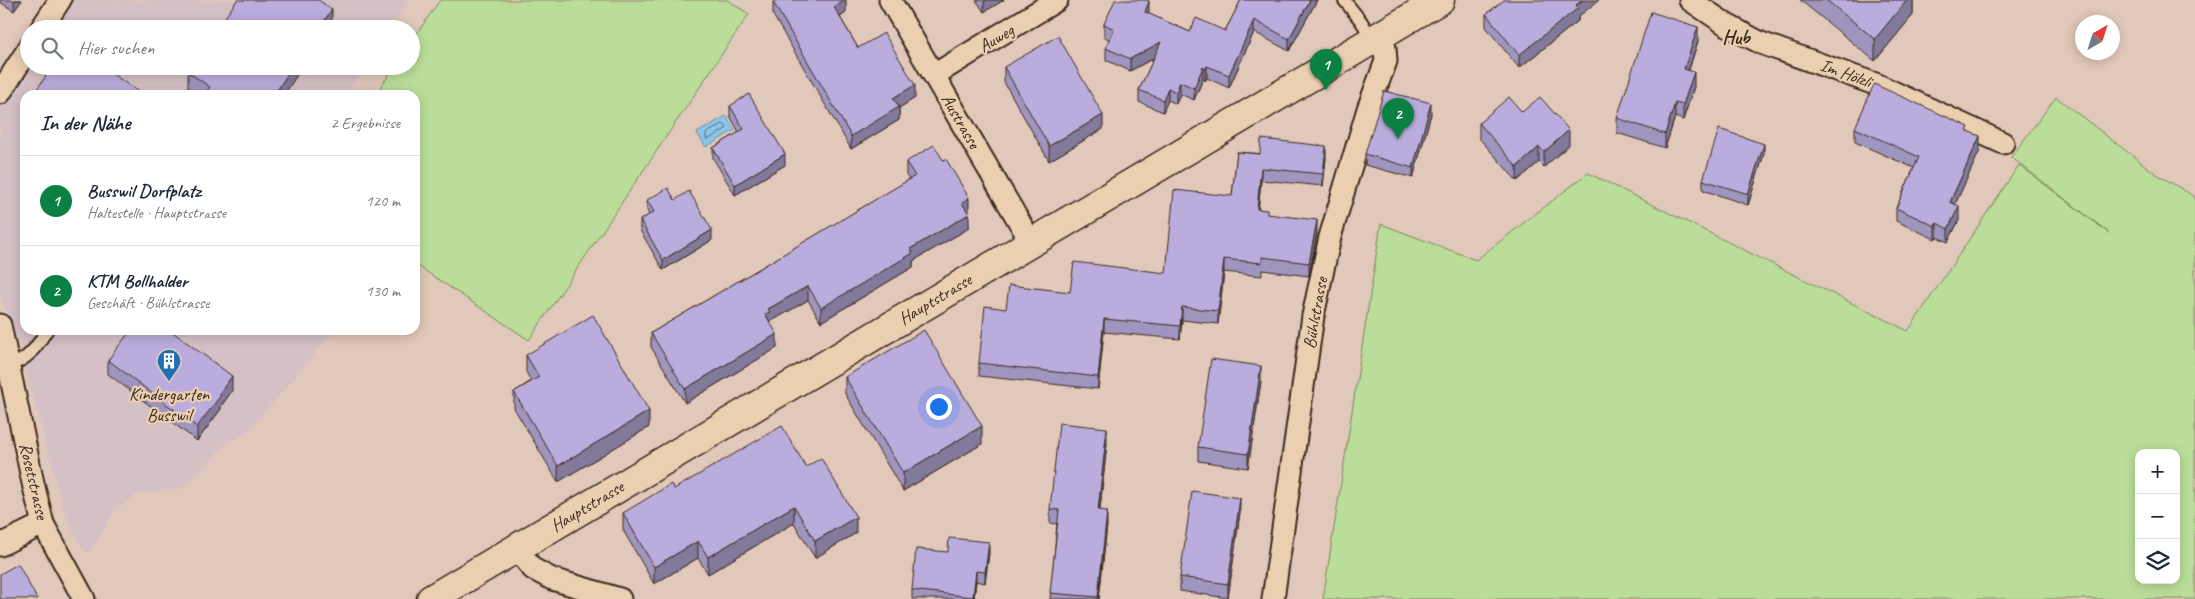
<!DOCTYPE html>
<html lang="de">
<meta charset="utf-8">
<style>
body{margin:0;font-family:Caveat,sans-serif;background:#f6f6f7;color:#1f2937}
.controls{position:absolute;right:15px;bottom:15px;display:grid;overflow:hidden;border-radius:10px;box-shadow:0 2px 12px #0003}
.controls button{width:45px;height:45px;display:grid;place-items:center;padding:0;border:0;border-bottom:1px solid #e0e1e3;background:#fff;color:#1f2937;font:25px sans-serif}
.compass{position:absolute;left:2075px;top:15px;width:45px;height:45px;border-radius:50%;background:#fff;box-shadow:0 2px 12px #0003;rotate:39deg}
.you{position:absolute;left:938px;top:406px;width:18px;height:18px;margin:-12px;border:4px solid #fff;border-radius:50%;background:#1a73e8;box-shadow:0 0 0 8px #1a73e833}
.badge{display:grid;place-items:center;width:32px;height:32px;border-radius:50%;background:#0b8043;color:#fff;font-size:16px;font-weight:700}
.pin{position:absolute;translate:-50% -41px;filter:drop-shadow(0 1px 2px #0008)}
.pin::after{content:'';position:absolute;top:26px;width:18px;height:15px;background:inherit;clip-path:polygon(0 0,100% 0,50% 100%)}
.list{margin:0;padding:0;list-style:none}
h2{display:flex;justify-content:space-between;align-items:center;height:65px;margin:0;padding:0 20px;font-size:21px}
h2 small{font-size:16px;font-weight:400;color:#747a83}
.list li{display:grid;grid-template-columns:32px 1fr auto;gap:15px;align-items:center;box-sizing:border-box;height:90px;padding:0 20px;border-top:1px solid #e0e1e3}
.list b{display:block;font-size:19px;white-space:nowrap}
.list p{margin:0;font-size:16px;white-space:nowrap;color:#747a83}
.list em{font-size:16px;font-style:normal;color:#747a83}
.icon{flex:none;width:28px;height:28px;fill:none;stroke:currentColor;stroke-width:2;stroke-linecap:round;stroke-linejoin:round}
.map{position:relative;flex:none;width:2195px;height:599px;overflow:hidden}
.search{position:absolute;background:#fff;box-shadow:0 2px 12px #0003;left:20px;top:20px;width:400px;height:55px;display:flex;align-items:center;gap:12px;box-sizing:border-box;padding:0 18px;border-radius:28px;color:#747a83;font-size:19px}
.panel{position:absolute;background:#fff;box-shadow:0 2px 12px #0003;left:20px;top:90px;width:400px;height:245px;border-radius:15px}
.map>svg:first-child{display:block}
</style>
<div class="map">
<svg width="2195" height="599" viewBox="0 0 2195 599">
<rect width="100%" height="100%" fill="#e0c8ba"/>
<filter id="ink" filterUnits="userSpaceOnUse"><feTurbulence type="fractalNoise" baseFrequency=".02" numOctaves="2"/><feDisplacementMap in="SourceGraphic" scale="10" xChannelSelector="R" yChannelSelector="G"/><feConvolveMatrix kernelMatrix="1 2 1 2 8 2 1 2 1" color-interpolation-filters="sRGB"/></filter>
<g filter="url(#ink)">
<g fill="#d5c0c5">
<path d="M71 0H409L390 29H53Z"/>
<path d="M29 66H364L345 95H25V330H335L249 430 227 443 184 488 138 494 116 509 89 554 81 546 66 517 16 336 0 296V111Z"/>
</g>
<g fill="#bade99" stroke="#7a845c" fill-rule="evenodd">
<path d="M440 0H727L749 14 529 340 415 264V95H375L395 66H411V42Z"/>
<path d="M2056 97 2155 173 2195 197V599H1323L1381 224 1476 260 1588 173 1908 331 2019 165 2109 233 2011 157ZM2139 453H2176V580H2139Z"/>
</g>
<path fill="#8bc7eb" stroke="#6b8899" d="M726 116 735 130 706 147 697 133Z"/>
<g fill="none" stroke-linecap="round" stroke-linejoin="round">
<path stroke="#5b6970" stroke-width="1" d="M723 124 727 127 726 129 709 139H706V134Z"/>
<defs>
<g id="lane">
<path d="M1344 0 1361 21 1373 40"/>
<path d="M9 365C28 361 37 346 47 330"/>
</g>
<g id="street">
<path d="M890 0 1031 242"/>
<path d="M1690 0 1727 25 1761 43 1878 85 2003 143"/>
<path d="M41 29 60 0"/>
<path d="M934 75 1057 0"/>
<path d="M0 93 29 48"/>
<path d="M0 325 33 483 43 524 84 599"/>
<path d="M0 545 43 524"/>
<path d="M516 548 533 569 552 579 620 599"/>
<path d="M1273 599 1313 316 1330 237 1368 109 1386 61 1385 48 1379 36"/>
</g>
<path id="secondary" d="M431 599 1440 0"/>
</defs>
<use href="#lane" stroke="#3b2a1e" stroke-width="15"/>
<use href="#street" stroke="#3b2a1e" stroke-width="25"/>
<use href="#secondary" stroke="#3b2a1e" stroke-width="31"/>
<use href="#lane" stroke="#eacfb1" stroke-width="11"/>
<use href="#street" stroke="#eacfb1" stroke-width="21"/>
<use href="#secondary" stroke="#eacfb1" stroke-width="28"/>
</g>
<g fill="#a095bf" stroke="#3b2a1e">
<path d="M0 0H22L14 11 0 2Z"/>
<path d="M976 0H1004L984 12Z"/>
<path d="M1241 0H1317L1289 51 1254 32 1229 88 1207 78 1205 81 1203 79 1194 100 1180 94 1176 104 1168 100 1163 112 1139 102V90L1154 58 1130 71 1106 60V48L1109 39 1104 37V24L1149 13V14L1190 32 1225 31Z"/>
<path d="M1800 0H1913V15L1875 61Z"/>
<path d="M773 2 846 13 840 17 858 48 915 98 899 108V120L851 149 773 15Z"/>
<path d="M1486 14 1578 17V21L1519 68 1486 27Z"/>
<path d="M1698 41 1689 70 1694 87 1683 120 1675 117 1665 148 1617 133V118Z"/>
<path d="M45 66H102L46 76H45Z"/>
<path d="M1004 67 1103 129 1049 161 1004 82Z"/>
<path d="M188 72 284 95H200L188 87Z"/>
<path d="M730 106 785 165 735 195 713 158V148L739 132 730 116Z"/>
<path d="M1522 112 1569 145 1544 167 1539 162 1517 181 1479 138V123Z"/>
<path d="M1431 114 1413 178 1365 165V154Z"/>
<path d="M1855 128 1969 132 1980 150 1955 204 1959 220 1948 242 1937 237 1935 239 1896 221V208L1914 168 1855 142Z"/>
<path d="M1237 152 1326 158 1323 186 1261 180 1258 210 1267 214 1317 233 1309 276 1262 270V276L1224 272 1218 324 1182 320 1180 339 1104 332 1098 389 979 376V363L1006 309 1070 292 1166 273 1232 196Z"/>
<path d="M1764 154 1748 205 1703 190V180Z"/>
<path d="M943 160 969 212 968 213 969 228 913 261V267L821 322 808 300 770 322 777 348 685 403 651 347V333L909 180 906 175V162Z"/>
<path d="M647 200H675L712 240 663 270 640 230V220L649 215 647 210Z"/>
<path d="M526 355 649 427 558 482 514 408V392L531 381 526 372Z"/>
<path d="M108 360 232 391 221 406V409L197 441 108 374Z"/>
<path d="M845 377 982 444 903 491 845 394Z"/>
<path d="M1261 381 1248 468 1198 461V447Z"/>
<path d="M1107 443 1100 510 1107 525 1099 599H1050L1057 524 1050 523V509Z"/>
<path d="M806 467 856 533 815 558 794 523 708 574 698 558 654 584 623 530V513L674 489Z"/>
<path d="M1240 512 1228 598 1180 591V577Z"/>
<path d="M948 552 989 553 985 583 976 581 974 599H912V590Z"/>
</g>
<g fill="#82799b" stroke="#3b2a1e">
<path d="M15 0H22L14 11V1Z"/>
<path d="M846 0V13L834 20V7Z"/>
<path d="M987 0H1004L984 12V2Z"/>
<path d="M1310 0H1317L1289 51V39Z"/>
<path d="M1583 0H1599L1578 17V21L1519 68V55Z"/>
<path d="M1907 0H1913V15L1875 61V39Z"/>
<path d="M1149 1V13L1145 24V12Z"/>
<path d="M332 9V24L329 29H319Z"/>
<path d="M1254 20V32L1229 88V75Z"/>
<path d="M1698 27V41L1684 84V69Z"/>
<path d="M1161 42V54L1130 71V59Z"/>
<path d="M293 66H303L284 95H274Z"/>
<path d="M1207 66V78L1205 81V69Z"/>
<path d="M1203 67V79L1194 100V88Z"/>
<path d="M1694 72V87L1683 120V105Z"/>
<path d="M1180 82V94L1176 104V92Z"/>
<path d="M915 85V98L899 108V120L851 149V136L893 98Z"/>
<path d="M1168 88V100L1163 112V100Z"/>
<path d="M1431 103V114L1413 178V168Z"/>
<path d="M1675 103V117L1665 148V134Z"/>
<path d="M1103 115V129L1049 161V146Z"/>
<path d="M1569 130V145L1544 167V152Z"/>
<path d="M1980 136V150L1950 216V202Z"/>
<path d="M1764 144V154L1748 205V194Z"/>
<path d="M1326 146V158L1323 186V174Z"/>
<path d="M1539 147V162L1517 181V167Z"/>
<path d="M785 154V165L735 195V185Z"/>
<path d="M1261 168V180L1257 222V209Z"/>
<path d="M969 198V212L962 217V203Z"/>
<path d="M1959 206V220L1948 242V229Z"/>
<path d="M969 214V228L913 261V267L821 322V308L910 249Z"/>
<path d="M1317 220V233L1309 276V263Z"/>
<path d="M1937 223V237L1935 239V226Z"/>
<path d="M712 230V240L663 270V260Z"/>
<path d="M1224 259V272L1218 324V311Z"/>
<path d="M808 286V300L770 322 765 314 768 309Z"/>
<path d="M1182 307V320L1180 339V326Z"/>
<path d="M1104 319V332L1098 389V377Z"/>
<path d="M777 334V348L685 403V389Z"/>
<path d="M1261 366V381L1248 468V454Z"/>
<path d="M232 376V391L221 406V409L197 441V427L219 394Z"/>
<path d="M649 411V427L558 482V466Z"/>
<path d="M982 426V444L903 491V473Z"/>
<path d="M1107 428V443L1098 525V510Z"/>
<path d="M1240 498V512L1228 598V584Z"/>
<path d="M794 506V523L708 574V557Z"/>
<path d="M1107 511V525L1099 599H1098Z"/>
<path d="M856 517V533L815 558V541Z"/>
<path d="M698 541V558L654 584V567Z"/>
<path d="M989 542V553L985 583V572Z"/>
<path d="M976 571V581L974 599H973Z"/>
</g>
<g fill="#baadde" stroke="#3b2a1e">
<path d="M237 0H318L332 9 319 29H217Z"/>
<path d="M777 0H846L834 7 858 48 884 33 915 85 893 98 899 107 851 136 773 2Z"/>
<path d="M1115 0H1147L1149 1 1145 12 1190 32 1196 18 1225 31 1241 0H1310L1289 39 1254 20 1229 75 1207 66 1205 69 1203 67 1194 88 1180 82 1176 92 1168 88 1163 100 1139 90 1161 42 1130 59 1106 48 1114 29 1104 24Z"/>
<path d="M1504 0H1583L1576 5 1578 8 1519 55 1486 14Z"/>
<path d="M1826 0H1907L1875 39Z"/>
<path d="M1651 12 1698 27 1684 69 1694 72 1683 105 1675 103 1665 134 1617 118Z"/>
<path d="M1058 36 1103 115 1049 146 1004 67Z"/>
<path d="M51 66H101L143 95H33L52 67Z"/>
<path d="M192 66H293L274 95H204L210 87 188 72Z"/>
<path d="M1874 84 1969 127 1967 131 1980 136 1950 202 1959 206 1948 229 1937 223 1935 226 1896 208 1919 157 1855 128Z"/>
<path d="M1384 91 1431 103 1413 168 1365 154Z"/>
<path d="M749 94 785 154 735 185 713 148 744 129 730 106Z"/>
<path d="M1509 97 1522 112 1540 97 1569 130 1544 152 1539 147 1517 167 1479 123Z"/>
<path d="M1719 129 1764 144 1748 194 1703 180Z"/>
<path d="M1261 139 1326 146 1323 174 1261 168 1257 209 1267 210V214L1317 220 1309 263 1262 257V263L1224 259 1218 311 1182 307 1180 326 1104 319 1098 377 979 363 985 306 1006 309 1009 285 1070 292 1074 262 1166 273 1174 190 1232 196 1237 152 1260 154Z"/>
<path d="M934 145 943 160 946 159 969 198 962 203 969 214 910 249 913 253 821 308 808 286 768 309 770 312 765 314 777 334 685 389 651 333 915 176 906 162Z"/>
<path d="M668 188 675 200 689 191 712 230 663 260 640 220 654 212 647 200Z"/>
<path d="M593 315 649 411 558 466 514 392 539 377 526 355Z"/>
<path d="M131 330H170L232 376 219 394 221 395 197 427 108 360Z"/>
<path d="M924 330 982 426 903 473 845 377Z"/>
<path d="M1211 359 1261 366 1248 454 1198 447Z"/>
<path d="M1059 423 1107 428 1098 510 1107 511 1098 597 1050 593 1059 510 1050 509Z"/>
<path d="M782 426 806 467 821 458 856 517 815 541 794 506 708 557 698 541 654 567 623 513 671 484 674 489Z"/>
<path d="M1192 491 1240 498 1228 584 1180 577Z"/>
<path d="M949 538 989 542 985 572 976 571 973 597 912 590 916 549 948 552Z"/>
<path d="M18 564 37 599H0V574Z"/>
</g>
</g>
<defs>
<symbol id="building-pin" viewBox="-11 -11 22 30"><path d="M0 17L-7.5 6A9.5 9.5 0 1 1 7.5 6Z" fill="#1f6fb2" stroke="#eacfb1"/><path d="M-4-6H4V6H1V3H-1V6H-4ZM-2.5-4.3h1.7v1.8h-1.7ZM.8-4.3h1.7v1.8H.8ZM-2.5-1h1.7V.8h-1.7ZM.8-1h1.7V.8H.8Z" fill="#fff"/></symbol>
</defs>
<g fill-rule="evenodd">
<use href="#building-pin" x="155" y="347" width="28" height="38"/>
</g>
<g text-anchor="middle" dominant-baseline="central" stroke-width="4.5" stroke-linejoin="round" paint-order="stroke">
<g font-size="18" fill="#3b2a1e" stroke="#eacfb1">
<text transform="translate(996 38) rotate(-31)">Auweg</text>
<text transform="translate(1846 73) rotate(20)">Im Hölzli</text>
<text transform="translate(961 121) rotate(60)">Austrasse</text>
<text transform="translate(935 299) rotate(-31)">Hauptstrasse</text>
<text transform="translate(1315 313) rotate(-80)">Bühlstrasse</text>
<text transform="translate(34 481) rotate(77)">Rosetstrasse</text>
<text transform="translate(587 506) rotate(-31)">Hauptstrasse</text>
</g>
<g font-size="18" fill="#3b2a1e" stroke="#eacfb1">
<text x="169" y="394">Kindergarten<tspan x="169" dy="21">Busswil</tspan></text>
</g>
<g font-size="20" font-weight="bold" fill="#3b2a1e" stroke="#eacfb1">
<text x="1736" y="37">Hub</text>
</g>
</g>
</svg>
<div class="controls">
<button>+</button>
<button>−</button>
<button><svg class="icon" aria-label="layers" viewBox="0 0 24 24"><path d="M12 4l9 5-9 5-9-5zM3 14l9 5 9-5"/></svg></button>
</div>
<svg class="compass" viewBox="-18 -18 36 36"><path d="M0-13l5 13h-10z" fill="#e53935"/><path d="M0 13l5-13h-10z" fill="#747a83"/></svg>
<div class="you"></div>
<div class="pin badge" style="left:1326px;top:90px">1</div>
<div class="pin badge" style="left:1398px;top:139px">2</div>
<div class="search"><svg class="icon" aria-label="search" viewBox="0 0 24 24"><circle cx="10" cy="10" r="6"/><path d="M15 15l6 6"/></svg>Hier suchen</div>
<section class="panel">
<h2>In der Nähe<small>2 Ergebnisse</small></h2>
<ul class="list">
<li><span class="badge">1</span><div><b>Busswil Dorfplatz</b><p>Haltestelle · Hauptstrasse</p></div><em>120 m</em></li>
<li><span class="badge">2</span><div><b>KTM Bollhalder</b><p>Geschäft · Bühlstrasse</p></div><em>130 m</em></li>
</ul>
</section>
</div>
